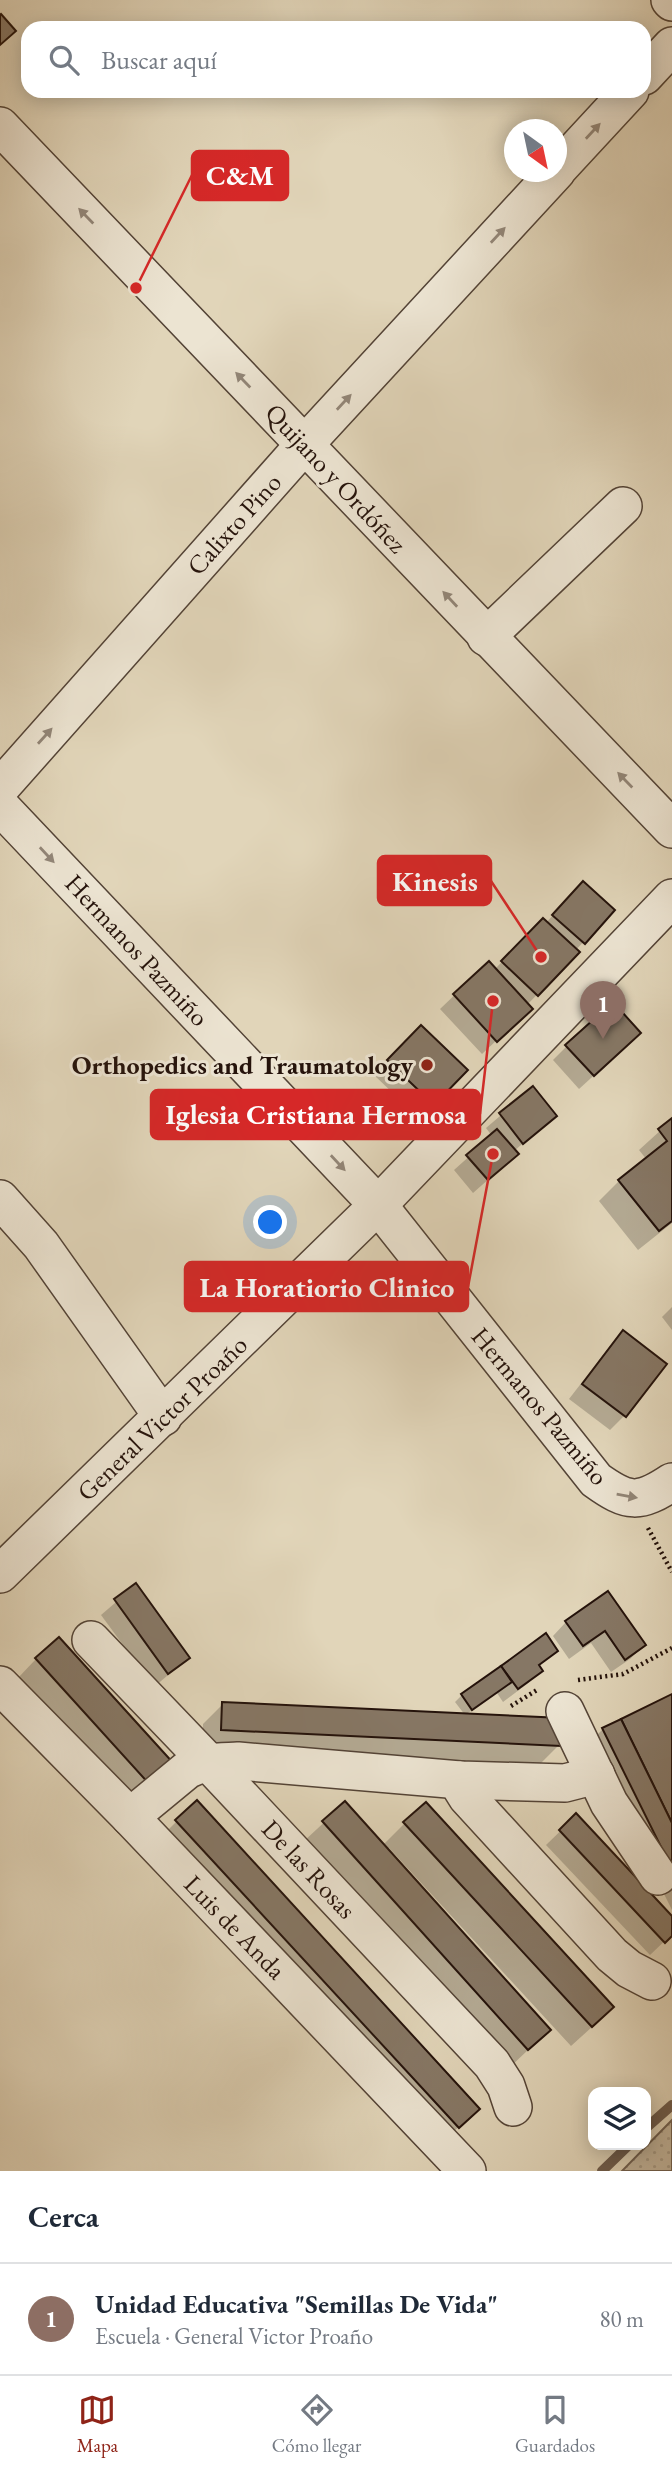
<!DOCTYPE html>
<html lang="es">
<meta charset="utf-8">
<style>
body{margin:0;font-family:"EB Garamond",serif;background:#f2f2f3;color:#1f2937}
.controls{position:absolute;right:21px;bottom:21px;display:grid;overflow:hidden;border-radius:14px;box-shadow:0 4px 18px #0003}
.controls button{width:63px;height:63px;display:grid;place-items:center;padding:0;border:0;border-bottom:2px solid #e0e1e3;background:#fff;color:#1f2937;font:35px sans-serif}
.compass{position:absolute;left:504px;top:119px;width:63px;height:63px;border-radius:50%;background:#fff;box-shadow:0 4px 18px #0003;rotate:147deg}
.you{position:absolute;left:271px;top:1223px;width:24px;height:24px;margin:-18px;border:5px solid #fff;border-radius:50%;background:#1a73e8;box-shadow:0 0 0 10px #1a73e833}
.badge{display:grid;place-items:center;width:46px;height:46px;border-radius:50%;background:#8f2418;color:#fff;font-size:23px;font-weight:700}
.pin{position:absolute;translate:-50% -58px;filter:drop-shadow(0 2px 4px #0008)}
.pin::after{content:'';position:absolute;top:37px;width:24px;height:21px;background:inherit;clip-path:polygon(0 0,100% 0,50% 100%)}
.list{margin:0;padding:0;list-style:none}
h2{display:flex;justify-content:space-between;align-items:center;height:91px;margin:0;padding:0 28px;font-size:30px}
h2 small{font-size:23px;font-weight:400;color:#747a83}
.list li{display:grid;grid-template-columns:46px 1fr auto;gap:21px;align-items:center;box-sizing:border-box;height:112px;padding:0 28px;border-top:2px solid #e0e1e3}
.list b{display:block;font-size:26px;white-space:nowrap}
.list p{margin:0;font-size:23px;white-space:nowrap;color:#747a83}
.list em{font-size:23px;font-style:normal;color:#747a83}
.icon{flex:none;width:38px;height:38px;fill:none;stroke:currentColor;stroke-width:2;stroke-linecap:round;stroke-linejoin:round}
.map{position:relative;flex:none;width:672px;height:2171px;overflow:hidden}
.search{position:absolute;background:#fff;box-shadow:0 4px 18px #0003;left:21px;right:21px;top:21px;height:77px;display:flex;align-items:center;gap:18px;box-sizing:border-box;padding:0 24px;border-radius:21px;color:#747a83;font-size:26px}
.sheet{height:203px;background:#fff}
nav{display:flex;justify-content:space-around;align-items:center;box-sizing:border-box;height:98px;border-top:2px solid #e0e1e3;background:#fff;font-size:19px;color:#747a83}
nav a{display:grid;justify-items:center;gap:4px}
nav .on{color:#8f2418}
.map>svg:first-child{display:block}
</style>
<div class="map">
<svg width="672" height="2171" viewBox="0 0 672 2171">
<defs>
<pattern id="park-dots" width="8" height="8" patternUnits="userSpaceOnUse" patternTransform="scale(1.75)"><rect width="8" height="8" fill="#c1b49b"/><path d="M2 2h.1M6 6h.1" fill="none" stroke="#a69a84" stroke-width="1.8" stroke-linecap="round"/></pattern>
</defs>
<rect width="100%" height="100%" fill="#e1d5b9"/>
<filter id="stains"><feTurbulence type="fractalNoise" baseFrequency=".00286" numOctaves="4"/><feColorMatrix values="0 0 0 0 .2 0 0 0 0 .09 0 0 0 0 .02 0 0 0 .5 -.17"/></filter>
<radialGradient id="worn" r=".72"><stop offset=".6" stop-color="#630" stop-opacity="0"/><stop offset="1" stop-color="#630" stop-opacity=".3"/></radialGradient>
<path fill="url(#park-dots)" stroke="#726353" stroke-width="2" d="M672 2120V2171H622Z"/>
<g fill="#0003">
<path d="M569 897 613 910 575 951 577 953 527 1005 516 1022 482 1054 440 1009 488 963 494 970 543 920 546 923Z"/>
<path d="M421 1028 465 1070 419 1118 374 1075Z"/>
<path d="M567 1046 625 1047 579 1089 553 1060Z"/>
<path d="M533 1088 555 1116 514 1151 517 1154 473 1193 454 1170 492 1136 486 1128Z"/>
<path d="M672 1120V1223L638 1250 599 1201 619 1181 647 1160 639 1150Z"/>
<path d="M672 1307V1330L662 1317Z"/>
<path d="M623 1333 665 1364 624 1416 610 1430 569 1399 610 1346Z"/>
<path d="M136 1585 188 1658 154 1687 101 1615Z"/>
<path d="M607 1593 644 1645 630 1659 611 1672 591 1643 569 1659 553 1636 566 1622Z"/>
<path d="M546 1636 556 1650 538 1667 541 1671 527 1684 503 1702 497 1693 465 1715 559 1745 539 1765 202 1750 203 1724 223 1704 465 1715 455 1702 462 1695Z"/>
<path d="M36 1659 172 1765 130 1804 17 1679Z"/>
<path d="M672 1696V1910L589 1743 603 1729Z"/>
<path d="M345 1803 383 1845 405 1823 592 2027 571 2046 389 1848 387 1850 549 2030 508 2069 303 1842Z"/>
<path d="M576 1816 672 1918V1934L650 1955 546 1845Z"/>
<path d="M177 1821 478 2109 438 2146 157 1841Z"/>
</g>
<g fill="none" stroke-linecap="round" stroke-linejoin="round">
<g stroke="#6f5f50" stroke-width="10">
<path d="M646 2128 672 2105"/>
<path d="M602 2171 629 2145"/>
</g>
</g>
<g fill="#867765" stroke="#24120b" stroke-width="2">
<path d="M1 14 16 31 0 45V15Z"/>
<path d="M583 881 615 910 585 944 552 915Z"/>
<path d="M543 918 580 952 538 996 501 961Z"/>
<path d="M489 961 533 1009 497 1042 453 994Z"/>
<path d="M613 1002 641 1033 594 1076 565 1045Z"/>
<path d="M421 1025 468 1070 434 1105 387 1060Z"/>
<path d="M533 1086 557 1116 523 1144 499 1113Z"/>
<path d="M672 1118V1221L659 1231 618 1180 667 1141 658 1129Z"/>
<path d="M497 1129 519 1154 488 1180 466 1155Z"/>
<path d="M623 1330 667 1364 626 1417 582 1384Z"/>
<path d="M136 1583 190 1658 168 1674 114 1599Z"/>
<path d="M608 1591 646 1645 625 1660 605 1631 583 1646 565 1621Z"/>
<path d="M546 1633 558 1651 539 1665 543 1671 518 1689 501 1666Z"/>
<path d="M59 1637 175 1765 151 1786 35 1658Z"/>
<path d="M501 1666 512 1682 472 1710 461 1694Z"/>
<path d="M672 1694V1823L621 1719Z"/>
<path d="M222 1702 562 1718 561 1746 221 1730Z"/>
<path d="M621 1719 672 1823V1869L602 1728Z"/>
<path d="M197 1800 480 2109 459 2128 175 1820Z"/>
<path d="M345 1801 551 2030 528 2050 322 1821Z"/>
<path d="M426 1802 614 2007 592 2027 403 1822Z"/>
<path d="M576 1813 672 1916V1936L665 1943 559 1830Z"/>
</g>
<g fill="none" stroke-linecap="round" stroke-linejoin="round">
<defs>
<g id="minor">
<path d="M670 0 672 2"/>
<path d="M644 76 672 46"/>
<path d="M0 126 672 829"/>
<path d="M556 171 630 91"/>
<path d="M486 637 623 506"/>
<path d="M0 788 305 444 556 172"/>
<path d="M0 806 378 1205 596 1480C628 1503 639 1504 672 1482"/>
<path d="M0 1199 41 1245 163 1417"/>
<path d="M0 1574 378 1205 672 898"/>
<path d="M91 1640 209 1763 492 2064 506 2086 513 2107"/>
<path d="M0 1685 130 1817 467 2171"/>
<path d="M565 1711 609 1803 658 1876"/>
<path d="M460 1780 462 1789 467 1797 612 1955 629 1969 652 1981"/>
<path d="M130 1817 187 1770C203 1761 220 1762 238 1761L460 1780 565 1783 596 1775"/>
</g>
</defs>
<use href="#minor" stroke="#534336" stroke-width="40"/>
<g stroke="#24120b" stroke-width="4.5" stroke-dasharray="2 3.5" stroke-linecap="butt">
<path d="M648 1528 672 1572"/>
<path d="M578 1680 623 1674 672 1648"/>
<path d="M511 1706 537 1690"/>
</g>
<use href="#minor" stroke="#ece4d2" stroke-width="37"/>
</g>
<defs><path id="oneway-solid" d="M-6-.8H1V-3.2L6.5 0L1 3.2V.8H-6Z" transform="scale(1.75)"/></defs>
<g fill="#928678">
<use href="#oneway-solid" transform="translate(593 131) rotate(-47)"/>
<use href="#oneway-solid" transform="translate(86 216) rotate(-134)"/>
<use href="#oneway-solid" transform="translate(498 235) rotate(-47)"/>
<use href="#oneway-solid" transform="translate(243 380) rotate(-134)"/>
<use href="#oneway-solid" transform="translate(344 402) rotate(-47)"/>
<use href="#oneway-solid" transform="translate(450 599) rotate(-133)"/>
<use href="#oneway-solid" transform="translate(45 736) rotate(-48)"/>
<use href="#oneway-solid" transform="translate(625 780) rotate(-134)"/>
<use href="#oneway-solid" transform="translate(47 855) rotate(47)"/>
<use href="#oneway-solid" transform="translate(338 1163) rotate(47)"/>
<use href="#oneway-solid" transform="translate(627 1496) rotate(10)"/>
</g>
<circle fill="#8f2418" stroke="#ece4d2" stroke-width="2.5" cx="427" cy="1065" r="7"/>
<g text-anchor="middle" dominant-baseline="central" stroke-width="6" stroke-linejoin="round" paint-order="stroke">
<g font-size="26" fill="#24120b" stroke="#ece4d2">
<text transform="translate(336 478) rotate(47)">Quijano y Ordóñez</text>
<text transform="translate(234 524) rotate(-48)">Calixto Pino</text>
<text transform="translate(137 950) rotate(47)">Hermanos Pazmiño</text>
<text transform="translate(540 1406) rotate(50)">Hermanos Pazmiño</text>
<text transform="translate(162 1418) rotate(-44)">General Victor Proaño</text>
<text transform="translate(309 1869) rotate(47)">De las Rosas</text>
<text transform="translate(235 1927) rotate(46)">Luis de Anda</text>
</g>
<g font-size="26" font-weight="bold" fill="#24120b" stroke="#ece4d2" text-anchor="end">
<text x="413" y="1065">Orthopedics and Traumatology</text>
</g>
</g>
<path fill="none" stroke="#d62828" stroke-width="2.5" d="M136 288L192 175M541 957L491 881M493 1001L480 1114M493 1154L468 1287"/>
<g fill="#d62828" stroke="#ece4d2" stroke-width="2.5">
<circle cx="136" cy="288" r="7"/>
<circle cx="541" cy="957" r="7"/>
<circle cx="493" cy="1001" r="7"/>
<circle cx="493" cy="1154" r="7"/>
</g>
<g fill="#d62828" stroke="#d62828" stroke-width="2.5">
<rect x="192" y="151" width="96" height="49" rx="7"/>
<rect x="378" y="856" width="113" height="49" rx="7"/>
<rect x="151" y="1090" width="329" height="49" rx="7"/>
<rect x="185" y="1262" width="283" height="49" rx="7"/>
</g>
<g font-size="28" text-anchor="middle" font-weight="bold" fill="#fff">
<text x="240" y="185">C&amp;M</text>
<text x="435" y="891">Kinesis</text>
<text x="316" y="1124">Iglesia Cristiana Hermosa</text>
<text x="327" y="1297">La Horatiorio Clinico</text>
</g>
<rect width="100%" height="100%" filter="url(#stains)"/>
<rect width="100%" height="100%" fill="url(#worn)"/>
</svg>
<div class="controls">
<button><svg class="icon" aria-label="layers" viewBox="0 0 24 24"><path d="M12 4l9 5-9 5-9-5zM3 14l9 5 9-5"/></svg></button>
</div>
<svg class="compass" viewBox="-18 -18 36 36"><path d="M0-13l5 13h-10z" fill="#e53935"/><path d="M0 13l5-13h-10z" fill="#747a83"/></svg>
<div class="you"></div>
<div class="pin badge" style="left:603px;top:1039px;background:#8d6e63">1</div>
<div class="search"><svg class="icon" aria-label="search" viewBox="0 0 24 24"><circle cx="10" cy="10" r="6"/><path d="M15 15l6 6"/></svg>Buscar aquí</div>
</div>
<section class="sheet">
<h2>Cerca<small></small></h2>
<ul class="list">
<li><span class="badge" style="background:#8d6e63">1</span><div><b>Unidad Educativa &quot;Semillas De Vida&quot;</b><p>Escuela · General Victor Proaño</p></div><em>80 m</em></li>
</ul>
</section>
<nav>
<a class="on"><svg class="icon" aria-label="map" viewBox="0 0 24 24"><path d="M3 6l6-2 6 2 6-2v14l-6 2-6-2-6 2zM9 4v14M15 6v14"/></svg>Mapa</a>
<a><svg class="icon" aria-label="directions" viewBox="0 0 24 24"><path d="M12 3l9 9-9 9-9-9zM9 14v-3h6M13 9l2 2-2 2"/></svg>Cómo llegar</a>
<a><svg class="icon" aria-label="saved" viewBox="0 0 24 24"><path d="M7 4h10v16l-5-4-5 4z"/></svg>Guardados</a>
</nav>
